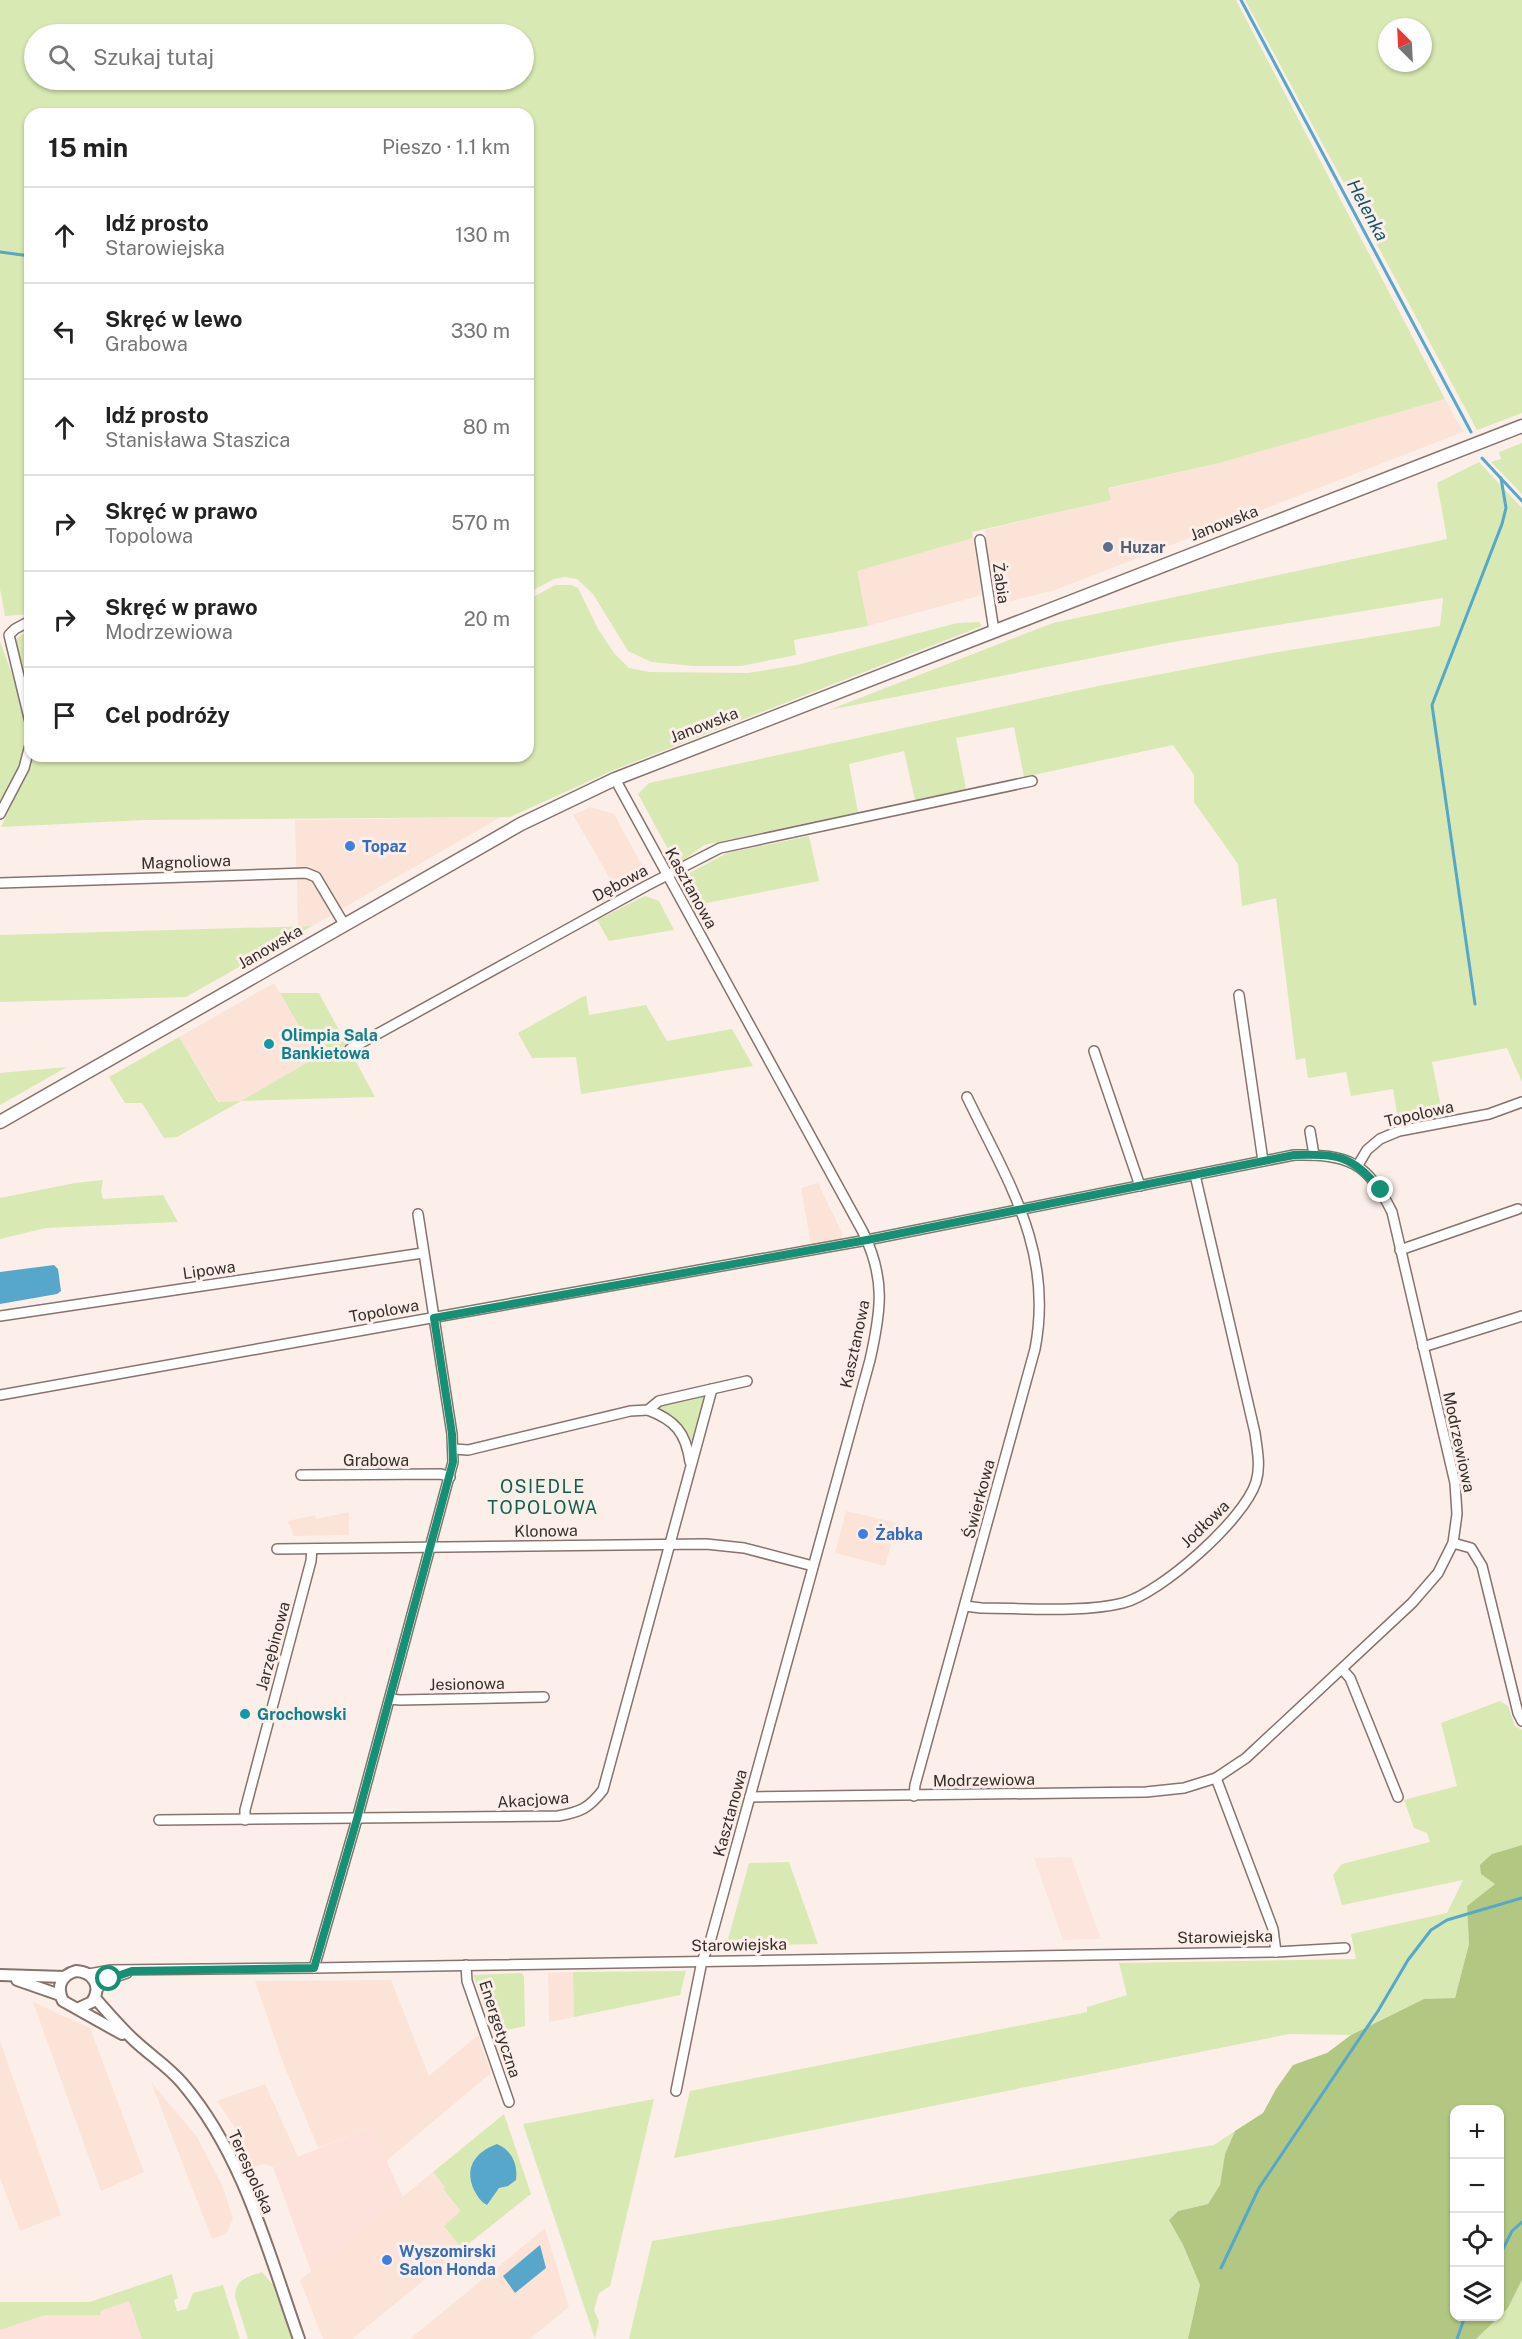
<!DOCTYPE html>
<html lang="pl">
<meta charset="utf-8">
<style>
body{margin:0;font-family:"Public Sans",sans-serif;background:#f6f6f6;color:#222}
.controls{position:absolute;right:18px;bottom:18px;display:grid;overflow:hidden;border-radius:12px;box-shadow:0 2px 4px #0004}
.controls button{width:54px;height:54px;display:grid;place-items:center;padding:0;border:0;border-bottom:2px solid #e0e0e0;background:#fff;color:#222;font:30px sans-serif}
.compass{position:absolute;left:1378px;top:18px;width:54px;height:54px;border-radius:50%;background:#fff;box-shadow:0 2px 4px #0004;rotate:336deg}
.stop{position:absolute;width:18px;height:18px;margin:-14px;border:4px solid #159075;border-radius:50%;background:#fff}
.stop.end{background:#159075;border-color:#fff;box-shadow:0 2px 6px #0008}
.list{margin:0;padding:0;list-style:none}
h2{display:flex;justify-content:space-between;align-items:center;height:78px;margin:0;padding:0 24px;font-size:26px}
h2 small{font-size:20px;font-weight:400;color:#767676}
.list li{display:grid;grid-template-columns:39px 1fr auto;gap:18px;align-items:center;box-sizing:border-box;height:96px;padding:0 24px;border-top:2px solid #e0e0e0}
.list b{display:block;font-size:22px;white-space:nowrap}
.list p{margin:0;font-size:20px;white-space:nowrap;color:#767676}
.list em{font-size:20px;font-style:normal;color:#767676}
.icon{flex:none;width:33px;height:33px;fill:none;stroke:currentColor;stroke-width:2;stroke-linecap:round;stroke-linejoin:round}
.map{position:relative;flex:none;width:1522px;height:2339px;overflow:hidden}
.search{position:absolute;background:#fff;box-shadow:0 2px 4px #0004;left:24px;top:24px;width:510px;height:66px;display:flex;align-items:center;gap:15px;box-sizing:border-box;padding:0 21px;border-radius:33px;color:#767676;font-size:22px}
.panel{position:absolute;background:#fff;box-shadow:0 2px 4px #0004;left:24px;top:108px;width:510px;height:654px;border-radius:18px}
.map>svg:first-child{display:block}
</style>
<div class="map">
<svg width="1522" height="2339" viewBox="0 0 1522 2339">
<rect width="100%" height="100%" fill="#fcefea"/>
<g fill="#fbe3d8">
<path d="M1445 399 1463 432 1055 590 995 605 985 530 1110 500 1107 489 1215 464Z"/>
<path d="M973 538 982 595 868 626 856 571Z"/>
<path d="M590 807 614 814 642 865 637 879 616 889 573 815Z"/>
<path d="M501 817 312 926H298L295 820Z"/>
<path d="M274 983 317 1057 241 1101 219 1102 179 1037Z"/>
<path d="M818 1183 843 1235 841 1237V1239L811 1245 801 1188Z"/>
<path d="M846 1511 897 1523 885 1566 835 1553Z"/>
<path d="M349 1512V1535L294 1536 288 1521 315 1515 316 1519Z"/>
<path d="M573 1972 574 2017 549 2022 548 1973Z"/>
<path d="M391 1980 429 2076 478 2035 491 2073 386 2161 371 2127 318 2148 284 2065 255 1981Z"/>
<path d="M33 2002 90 2028 144 2172 101 2191Z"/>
<path d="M0 2041 61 2215 20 2231 0 2178Z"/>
<path d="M151 2082 197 2137 223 2187 233 2219 226 2234 212 2239Z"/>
<path d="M265 2084 298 2157 273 2167 264 2164 254 2167 241 2137 217 2101Z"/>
<path d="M433 2172 445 2187 443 2189 462 2211 444 2226 462 2249 352 2339H323L300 2280Z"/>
<path d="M545 2228 569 2307 530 2339H410Z"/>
</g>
<g fill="#fce2db">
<path d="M371 2127 403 2197 311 2271 273 2167Z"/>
<path d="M142 2285 161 2339H0V2302H90Z"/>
</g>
<path fill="#fce5dc" d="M1071 1857 1101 1939 1063 1940 1034 1858Z"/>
<g fill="#d8e9b3" fill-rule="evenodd">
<path d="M0 0H1236L1445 399 1215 464 1108 488 1111 500 972 532 973 538 857 571 868 626 794 640 796 655 741 666H694L651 662 628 651 593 594 577 579 565 577 554 579 528 593V114H30V614L5 616 0 589ZM34 34H524V80H34Z"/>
<path d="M1245 0H1522V413L1477 430ZM1387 27H1423V63H1387Z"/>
<path d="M1522 443V494L1491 462 1501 459 1499 452Z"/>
<path d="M1479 462 1522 508V1082L1507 1048 1432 1062 1443 1117 1399 1126 1393 1089 1351 1096 1346 1072 1308 1078 1305 1058 1296 1060 1276 898 1242 906 1238 864 1194 802V775L1173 745 1024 777 1014 727 956 738 966 789 915 800 904 751 849 764 858 812 704 845 685 859 675 862 638 794 649 783 1098 686 1272 653 1440 626 1443 598 1173 642 829 710 1053 623 1447 539 1437 483Z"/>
<path d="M555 585H571L578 588 598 629 614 653 629 668 649 672 748 673 797 665 957 623 979 622 982 626 614 770 510 817 144 820 1 827 24 779 31 756H528V600Z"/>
<path d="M30 629V693L14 649 17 638Z"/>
<path d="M0 641 19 694 27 725 23 759 0 803Z"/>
<path d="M809 836 819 881 701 904 686 875 727 853Z"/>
<path d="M645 896 659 901 674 930 609 941 597 920Z"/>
<path d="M312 926 186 997 0 1002V935Z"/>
<path d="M280 993H319L375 1097 241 1101 177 1137 164 1138 142 1103H125L109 1077 179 1037 218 1102 241 1101 317 1057Z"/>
<path d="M586 995 589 1015 646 1005 667 1041 732 1029 753 1066 581 1094 576 1057 532 1058 518 1033Z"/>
<path d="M67 1067 0 1105V1073Z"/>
<path d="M103 1180 101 1191 103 1199 163 1195 178 1222 46 1228 0 1239V1198L75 1183Z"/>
<path d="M705 1395 694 1439 691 1440 675 1419 661 1410 660 1407 662 1405Z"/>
<path d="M1500 1701 1508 1706 1515 1726 1522 1730V1845L1492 1854 1495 1884 1467 1906 1469 1944 1455 1998 1424 1999 1351 2035 1289 2034 674 2158 690 2091 1087 2012V2007L1127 1995 1119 1963 1356 1959 1351 1934 1447 1913 1463 1880 1342 1905 1333 1875 1342 1864 1430 1842 1427 1833 1414 1828 1404 1800 1457 1786 1441 1723Z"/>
<path d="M789 1862 818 1944 735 1946 730 1943 728 1939 749 1863Z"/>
<path d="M686 1971 680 1995 574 2017 573 1972Z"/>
<path d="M522 1973 524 1977 525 2026 494 2033 473 1975Z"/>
<path d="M654 2099 610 2286 599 2293 594 2310 599 2321 595 2339 523 2124Z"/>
<path d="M504 2114 531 2194 462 2249 444 2226 461 2211 443 2189 445 2187 433 2172Z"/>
<path d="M1235 2131 1225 2154 1220 2185 1208 2204 1178 2211 1169 2220 1183 2245 1200 2285 1188 2339H629L652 2241 1214 2145Z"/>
<path d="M262 2272 273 2285 292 2339H248L235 2297C235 2279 248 2277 262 2272Z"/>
<path d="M172 2274 178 2298 174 2300 177 2311 187 2309 193 2293 223 2285 240 2339H142L129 2301 100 2311 101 2315H45L0 2330V2302H90Z"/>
<path d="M1522 2280V2339H1476L1508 2308Z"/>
</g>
<path fill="#b2c882" d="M1522 1845V2280L1508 2308 1500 2316V2110H1454V2316L1499 2317 1476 2339H1188L1200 2285 1183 2245 1169 2220 1178 2211 1208 2204 1220 2185 1225 2154 1235 2131 1263 2113 1276 2089 1293 2065 1327 2053 1351 2035 1424 1999 1455 1998 1469 1944 1467 1906 1495 1884 1481 1874 1480 1865 1492 1854Z"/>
<g fill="#57a7cb">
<path d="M54 1265 58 1269 61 1291 57 1294 0 1304V1272Z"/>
<path d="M497 2144C512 2150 518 2165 516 2180L508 2186 499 2188 487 2205C480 2201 478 2197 474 2190 464 2168 475 2152 497 2144Z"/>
<path d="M540 2245 546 2268 515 2293 503 2276Z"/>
</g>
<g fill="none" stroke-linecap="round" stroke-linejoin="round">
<g stroke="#57a7cb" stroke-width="3">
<path d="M1241 0 1471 432"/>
<path d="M0 252 30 256"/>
<path d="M1482 458 1522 501"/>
<path d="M1475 1004 1432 705 1502 524 1506 508 1501 478"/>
<path d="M1500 2255 1512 2231 1522 2222"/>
<path d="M1221 2268 1259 2188 1378 2011 1408 1960 1431 1930 1447 1920 1522 1898"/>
<path d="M1457 2339 1465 2316"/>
</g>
<defs>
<g id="minor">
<path d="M980 540 994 631"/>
<path d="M30 621 15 629 9 635 30 722"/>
<path d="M615 779 863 1232C886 1279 881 1311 870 1360L710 1942 702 1961 676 2091"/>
<path d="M0 814 24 768 30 745"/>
<path d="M0 883 306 873 316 877 344 924"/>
<path d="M1239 995 1263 1161"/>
<path d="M350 1049 646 886 720 848 1032 781"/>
<path d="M1094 1051 1140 1186"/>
<path d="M1310 1131 1314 1155"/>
<path d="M1358 1165 1367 1150 1380 1139 1399 1131 1489 1114 1522 1102"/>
<path d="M1400 1250 1518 1209"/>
<path d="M0 1316 423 1253"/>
<path d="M1423 1347 1522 1316"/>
<path d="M0 1395 867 1240 1294 1155C1349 1154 1367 1162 1392 1212L1455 1483 1457 1514 1453 1543 1438 1573 1412 1603 1246 1758 1216 1778 1184 1788 1146 1792 750 1797"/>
<path d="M648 1410C675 1420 686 1433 690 1462"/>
<path d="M454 1449 468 1450 630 1411 648 1410 659 1401 747 1381"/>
<path d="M301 1475 441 1474 450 1477"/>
<path d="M1453 1543 1471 1548 1482 1566 1518 1713 1522 1721"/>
<path d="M277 1549 706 1544 744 1548 813 1566"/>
<path d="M965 1606 981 1608C1023 1608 1083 1613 1123 1603 1161 1593 1244 1520 1256 1482 1261 1466 1257 1449 1255 1433L1195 1175"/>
<path d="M1342 1669 1350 1678 1398 1797"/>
<path d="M390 1699 400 1700 544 1697"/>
<path d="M1216 1778 1273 1929 1276 1952"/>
<path d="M914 1796 915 1785 1035 1349C1054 1251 1008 1182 967 1097"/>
<path d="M159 1820 558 1816C581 1812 589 1808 603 1790L712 1389"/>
<path d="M245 1820V1810L311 1561 312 1549"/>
<path d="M466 1965 467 1981 509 2102"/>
<path d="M314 1968 357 1819 453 1462 452 1434 418 1214"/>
<path d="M89 1974 111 1970 314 1968 1276 1952 1345 1948"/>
<path d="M97 1989 109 1979 127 1973"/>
</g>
<g id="tertiary">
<path d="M0 1975 65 1977"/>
<path d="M17 1980 60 1995"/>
<path d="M95 1998C108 2013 121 2028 135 2041 151 2056 169 2067 183 2084 244 2156 268 2252 299 2339"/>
<path d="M79 2008 92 2002C102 1987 94 1972 76 1971 61 1975 56 1987 63 2001L122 2034"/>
</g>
<path id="secondary" d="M0 1122 521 824 615 779 1522 426"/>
</defs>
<use href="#minor" stroke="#86736c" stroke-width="12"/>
<use href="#tertiary" stroke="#86736c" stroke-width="14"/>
<use href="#secondary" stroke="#86736c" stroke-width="15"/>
<use href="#minor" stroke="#fff" stroke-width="9"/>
<use href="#tertiary" stroke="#fff" stroke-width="10"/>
<use href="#secondary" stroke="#fff" stroke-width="12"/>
</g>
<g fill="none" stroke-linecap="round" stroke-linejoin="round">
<path stroke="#159075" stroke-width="8" d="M109 1979 132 1971 314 1968 357 1819 453 1462 452 1434 434 1318 867 1240 1294 1155C1339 1154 1351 1155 1381 1190"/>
</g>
<circle fill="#5c6f8a" stroke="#fcefea" stroke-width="2" cx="1108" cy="547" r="6"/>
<g fill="#3f7fe0" stroke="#fcefea" stroke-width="2">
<circle cx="350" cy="846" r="6"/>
<circle cx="863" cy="1534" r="6"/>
<circle cx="387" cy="2260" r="6"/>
</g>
<g fill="#0f9aa8" stroke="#fcefea" stroke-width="2">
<circle cx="269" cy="1044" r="6"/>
<circle cx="245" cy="1714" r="6"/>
</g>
<g text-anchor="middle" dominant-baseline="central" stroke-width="6" stroke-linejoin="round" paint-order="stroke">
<g font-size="16" fill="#362e2b" stroke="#fcefea">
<text transform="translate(1224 523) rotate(-21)">Janowska</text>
<text transform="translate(1001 583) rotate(82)">Żabia</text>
<text transform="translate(704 725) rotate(-21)">Janowska</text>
<text transform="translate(186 862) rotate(-2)">Magnoliowa</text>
<text transform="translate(620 883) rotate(-28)">Dębowa</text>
<text transform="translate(691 888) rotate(61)">Kasztanowa</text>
<text transform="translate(270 947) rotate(-30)">Janowska</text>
<text transform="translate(1419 1114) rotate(-13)">Topolowa</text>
<text transform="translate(209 1270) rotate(-8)">Lipowa</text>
<text transform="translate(384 1311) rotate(-10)">Topolowa</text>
<text transform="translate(855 1344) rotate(-78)">Kasztanowa</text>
<text transform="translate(1459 1442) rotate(78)">Modrzewiowa</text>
<text x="376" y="1460">Grabowa</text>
<text transform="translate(979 1499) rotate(-75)">Świerkowa</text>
<text transform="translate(1205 1524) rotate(-44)">Jodłowa</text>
<text transform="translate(546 1531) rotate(-1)">Klonowa</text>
<text transform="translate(273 1646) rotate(-75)">Jarzębinowa</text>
<text transform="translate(467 1684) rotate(-1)">Jesionowa</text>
<text transform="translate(984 1780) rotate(-1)">Modrzewiowa</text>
<text transform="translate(533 1800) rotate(-4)">Akacjowa</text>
<text transform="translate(730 1813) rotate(-75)">Kasztanowa</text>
<text transform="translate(1225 1937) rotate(-1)">Starowiejska</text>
<text transform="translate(739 1945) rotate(-1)">Starowiejska</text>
<text transform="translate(500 2029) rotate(72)">Energetyczna</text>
<text transform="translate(251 2172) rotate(66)">Terespolska</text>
</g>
<g font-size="16" font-weight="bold" fill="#4e5e75" stroke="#fcefea" text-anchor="start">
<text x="1120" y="547">Huzar</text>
</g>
<g font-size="16" font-weight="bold" fill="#366cbe" stroke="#fcefea" text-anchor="start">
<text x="362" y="846">Topaz</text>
<text x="875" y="1534">Żabka</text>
<text x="399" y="2251">Wyszomirski<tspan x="399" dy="18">Salon Honda</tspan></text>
</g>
<g font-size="16" font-weight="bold" fill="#0d838f" stroke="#fcefea" text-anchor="start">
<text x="281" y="1035">Olimpia Sala<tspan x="281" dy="18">Bankietowa</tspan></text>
<text x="257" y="1714">Grochowski</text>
</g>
<g font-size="18" font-style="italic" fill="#10526b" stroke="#fcefea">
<text transform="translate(1368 210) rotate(62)">Helenka</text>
</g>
<g font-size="18" letter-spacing="1.5" fill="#0e604e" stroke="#fcefea">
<text x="543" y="1486">OSIEDLE<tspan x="543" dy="21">TOPOLOWA</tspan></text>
</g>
</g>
</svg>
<div class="controls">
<button>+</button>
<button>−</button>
<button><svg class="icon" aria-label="locate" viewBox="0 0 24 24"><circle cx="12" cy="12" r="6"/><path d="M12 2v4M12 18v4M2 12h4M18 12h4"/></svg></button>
<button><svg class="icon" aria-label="layers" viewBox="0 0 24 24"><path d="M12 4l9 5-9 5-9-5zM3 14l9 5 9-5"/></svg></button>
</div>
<svg class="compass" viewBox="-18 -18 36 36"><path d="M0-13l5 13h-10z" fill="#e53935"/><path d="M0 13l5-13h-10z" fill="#767676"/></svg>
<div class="stop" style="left:109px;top:1979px"></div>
<div class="stop end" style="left:1381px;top:1190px"></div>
<div class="search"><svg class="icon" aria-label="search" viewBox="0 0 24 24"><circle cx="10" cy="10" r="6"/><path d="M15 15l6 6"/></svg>Szukaj tutaj</div>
<section class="panel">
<h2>15 min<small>Pieszo · 1.1 km</small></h2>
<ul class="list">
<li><svg class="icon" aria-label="ahead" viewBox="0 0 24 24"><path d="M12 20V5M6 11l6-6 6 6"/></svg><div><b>Idź prosto</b><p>Starowiejska</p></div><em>130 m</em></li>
<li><svg class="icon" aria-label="left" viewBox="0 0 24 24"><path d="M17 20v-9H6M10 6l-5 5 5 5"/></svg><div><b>Skręć w lewo</b><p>Grabowa</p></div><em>330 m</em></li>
<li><svg class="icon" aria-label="ahead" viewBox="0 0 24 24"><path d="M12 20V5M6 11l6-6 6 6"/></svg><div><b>Idź prosto</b><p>Stanisława Staszica</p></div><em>80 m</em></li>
<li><svg class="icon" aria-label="right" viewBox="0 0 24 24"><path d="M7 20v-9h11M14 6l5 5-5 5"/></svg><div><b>Skręć w prawo</b><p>Topolowa</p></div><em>570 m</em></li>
<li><svg class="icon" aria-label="right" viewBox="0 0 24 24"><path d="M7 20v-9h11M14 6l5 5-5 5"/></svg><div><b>Skręć w prawo</b><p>Modrzewiowa</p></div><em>20 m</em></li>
<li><svg class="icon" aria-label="arrive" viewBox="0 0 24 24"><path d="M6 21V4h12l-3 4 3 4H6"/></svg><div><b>Cel podróży</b></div></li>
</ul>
</section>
</div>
